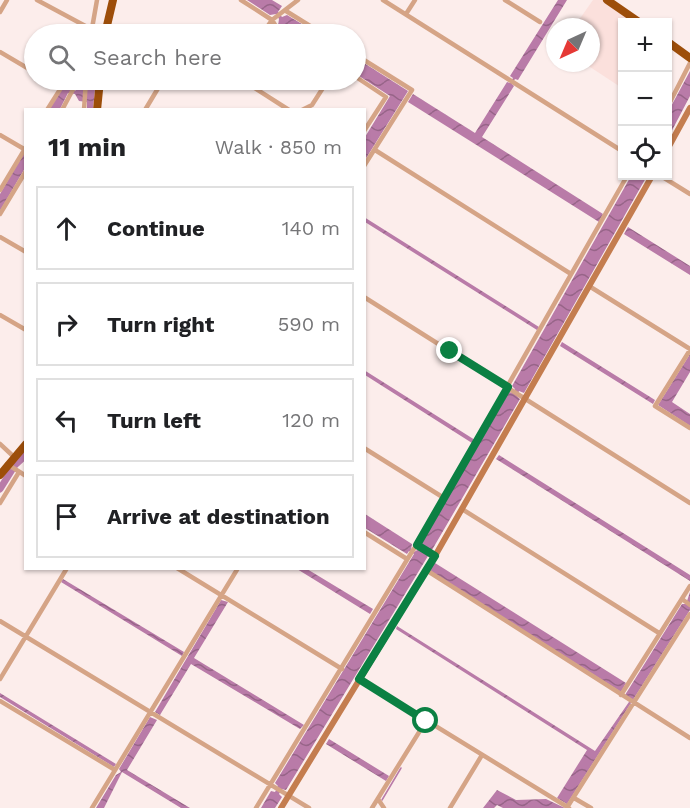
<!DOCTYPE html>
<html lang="en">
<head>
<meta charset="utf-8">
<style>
  body { margin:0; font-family:"Work Sans",sans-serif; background:#f2f2f2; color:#202124 }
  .controls { position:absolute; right:18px; top:18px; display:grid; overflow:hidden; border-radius:0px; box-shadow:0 2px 4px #0004 }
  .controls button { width:54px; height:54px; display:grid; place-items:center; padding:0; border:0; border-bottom:2px solid #e0e0e0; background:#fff; color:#202124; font:30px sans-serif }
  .compass { position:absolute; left:546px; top:18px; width:54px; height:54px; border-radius:50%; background:#fff; box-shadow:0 2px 4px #0004; rotate:224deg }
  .stop { position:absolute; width:18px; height:18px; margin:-14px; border:4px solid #0b8043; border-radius:50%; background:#fff }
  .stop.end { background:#0b8043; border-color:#fff; box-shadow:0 2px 6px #0008 }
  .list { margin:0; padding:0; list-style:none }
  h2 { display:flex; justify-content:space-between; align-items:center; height:78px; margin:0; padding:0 24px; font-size:26px }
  h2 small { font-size:20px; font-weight:400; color:#757577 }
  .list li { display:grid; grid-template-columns:39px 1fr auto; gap:18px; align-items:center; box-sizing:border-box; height:84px; margin:0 12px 12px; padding:0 12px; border:2px solid #e0e0e0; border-radius:0px }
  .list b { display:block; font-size:22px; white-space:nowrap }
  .list em { font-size:20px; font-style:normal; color:#757577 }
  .icon { flex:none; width:33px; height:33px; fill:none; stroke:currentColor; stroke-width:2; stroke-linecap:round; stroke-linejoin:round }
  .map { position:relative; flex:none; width:690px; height:808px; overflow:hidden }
  .search { position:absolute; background:#fff; box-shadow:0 2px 4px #0004; left:24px; top:24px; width:342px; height:66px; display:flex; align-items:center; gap:15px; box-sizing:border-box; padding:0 21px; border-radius:33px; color:#757577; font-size:22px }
  .panel { position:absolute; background:#fff; box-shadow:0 2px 4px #0004; left:24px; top:108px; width:342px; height:462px; border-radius:0px }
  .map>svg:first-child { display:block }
  .built { fill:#fbe0dc }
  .water { fill:url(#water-waves) }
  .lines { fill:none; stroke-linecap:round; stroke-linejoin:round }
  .stream { stroke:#b97ba8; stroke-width:1.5 }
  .river { stroke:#b97ba8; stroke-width:7 }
  .street { stroke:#d5a486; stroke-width:4.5 }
  .secondary { stroke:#c47d4f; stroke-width:6 }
  .highway { stroke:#9d4e0a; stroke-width:8 }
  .route { stroke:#0b8043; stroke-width:8 }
</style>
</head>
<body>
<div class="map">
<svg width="690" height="808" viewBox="0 0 690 808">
  <defs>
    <pattern id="water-waves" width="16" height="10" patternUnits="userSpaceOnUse" patternTransform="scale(1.5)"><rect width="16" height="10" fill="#b97ba8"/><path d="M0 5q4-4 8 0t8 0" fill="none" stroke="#976488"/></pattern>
  </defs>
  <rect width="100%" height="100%" fill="#fcedeb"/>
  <path class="built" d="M593 0H604L636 22H622V88L584 63H591V27H574Z"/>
  <path class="water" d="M247 0H272L282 6 278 12 282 17 287 15 318 34H292L278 26 279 19 276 14 270 15Z
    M558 0H567L518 80 515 79 512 84 514 86 482 137 603 214 599 222 408 102 413 94 475 133 507 82 510 83 513 78 510 76Z
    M356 58 408 91 365 160V137L390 96 356 74Z
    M690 71V96L668 138V112Z
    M89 80H96L93 109H87V102L79 101 75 94 68 93 60 109 49 110 62 88 75 91 79 85 89 86Z
    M25 150V168L0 211V194Z
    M631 176H647L524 393 519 391 517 396 520 399 432 550 429 549 428 556 286 790 282 789 279 794 282 797 275 808H261L271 791 275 792 278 786 275 783 414 554 409 551 407 554 365 528V514L412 544 411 550 414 552 424 546 421 543 509 392 513 393 515 389 512 386Z
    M364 217 539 327 537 330 365 222Z
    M628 227 690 266V275L624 234Z
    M562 342 655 400 653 404 560 346Z
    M690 354V372L672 402 690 414V426L658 405Z
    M364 370 475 440 472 443 365 375Z
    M499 455 690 575V581L496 459Z
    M435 563 626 683 621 692 429 571Z
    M297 569H307L373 609 370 614Z
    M63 579 184 652 182 656 61 582Z
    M690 592V610L567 804 557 798 587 750 396 629 397 626 595 751 631 699 625 695 682 604H686Z
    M221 600 228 602 194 658 304 725 300 729 191 664 160 715 155 712Z
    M0 693 116 764 114 767 0 697Z
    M150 717 157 720 127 770 190 808H181L122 772 104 808H96L116 775 121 772 119 769Z
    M329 739 389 776 386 781 326 744Z
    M497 790 516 800 546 799 565 808H503L497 805 494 808H483Z"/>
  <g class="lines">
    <path class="stream" d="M382 800 401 768"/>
    <path class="river" d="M0 489 15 465 26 455"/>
    <path class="street" d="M37 0 91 29
      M241 0 272 20 277 28 287 34
      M383 0 622 151
      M505 0 540 22
      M286 11 323 34
      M0 12 7 0
      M406 14 415 0
      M91 34 97 0
      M262 34 272 20 298 0
      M0 52 34 72
      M356 55 412 90 364 166
      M356 77 386 97 364 131
      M48 80 60 87
      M242 80 289 110
      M668 106 690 63
      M47 110 66 80
      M62 110 78 80
      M84 110 86 80
      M145 110 163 80
      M302 110 312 105 328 80
      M0 135 24 149
      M375 150 571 274
      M661 176 690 194
      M0 190 26 147
      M0 214 26 171
      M0 237 26 252
      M589 286 690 349
      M364 297 690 503
      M0 315 26 330
      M690 350 655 406 690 428
      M0 444 13 456
      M364 448 444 498
      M7 464 26 476
      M0 503 19 472
      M462 509 659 633
      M364 532 407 559
      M417 545 627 176
      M177 568 342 669
      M426 570 690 738
      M682 599 690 605
      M0 621 309 808
      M0 679 67 568
      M359 679 569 808
      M621 695 690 586
      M0 701 115 770
      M574 798 591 808
      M378 799 384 808
      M568 806 690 614
      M92 808 238 568
      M256 808 413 550 417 545 435 556
      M372 808 426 721
      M450 808 482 755"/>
    <path class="secondary" d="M668 148 690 108
      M281 808 435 556 652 176"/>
    <path class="highway" d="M607 0 639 22
      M105 34 113 0
      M668 42 690 58
      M97 110 100 80
      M0 475 26 444"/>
  </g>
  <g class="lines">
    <path class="route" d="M426 721 359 679 435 556 417 545 508 387 450 351"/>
  </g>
</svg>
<div class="controls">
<button>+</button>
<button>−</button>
<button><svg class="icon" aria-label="locate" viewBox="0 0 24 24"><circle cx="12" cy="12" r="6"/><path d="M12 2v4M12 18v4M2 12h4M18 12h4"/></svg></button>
</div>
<svg class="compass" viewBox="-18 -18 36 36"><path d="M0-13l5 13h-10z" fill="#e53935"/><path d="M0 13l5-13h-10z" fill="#757577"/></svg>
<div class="stop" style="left:426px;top:721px"></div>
<div class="stop end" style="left:450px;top:351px"></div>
<div class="search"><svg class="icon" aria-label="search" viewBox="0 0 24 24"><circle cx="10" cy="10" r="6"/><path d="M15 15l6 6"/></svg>Search here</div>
<section class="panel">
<h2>11 min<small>Walk · 850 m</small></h2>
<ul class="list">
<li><svg class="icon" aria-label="ahead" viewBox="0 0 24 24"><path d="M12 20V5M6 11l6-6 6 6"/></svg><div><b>Continue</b></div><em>140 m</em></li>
<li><svg class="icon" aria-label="right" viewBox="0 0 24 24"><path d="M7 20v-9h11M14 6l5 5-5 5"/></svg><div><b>Turn right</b></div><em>590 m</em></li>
<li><svg class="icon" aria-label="left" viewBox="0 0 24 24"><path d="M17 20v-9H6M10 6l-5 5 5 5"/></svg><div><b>Turn left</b></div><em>120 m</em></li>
<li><svg class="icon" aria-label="arrive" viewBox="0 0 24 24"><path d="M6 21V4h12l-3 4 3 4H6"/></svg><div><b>Arrive at destination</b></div></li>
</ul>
</section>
</div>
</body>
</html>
